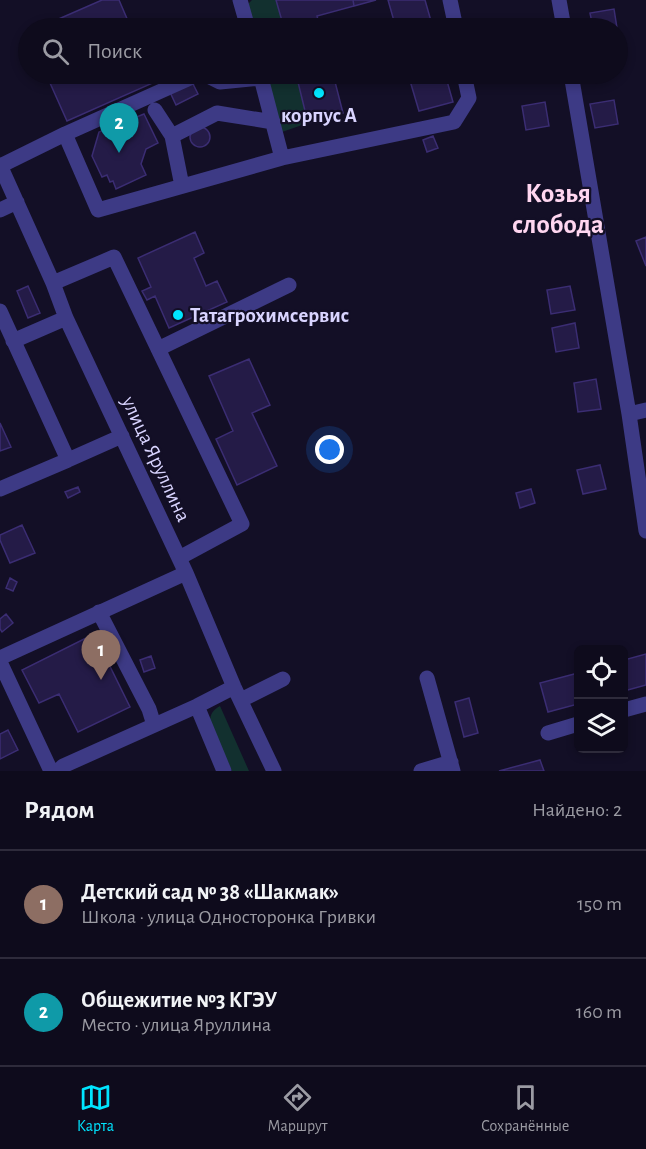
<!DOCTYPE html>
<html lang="ru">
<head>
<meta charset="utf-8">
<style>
  body { margin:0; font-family:"Alegreya Sans",sans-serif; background:#171425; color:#f1f3f6 }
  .controls { position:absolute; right:18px; bottom:18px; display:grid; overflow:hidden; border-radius:9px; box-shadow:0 3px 9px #0003 }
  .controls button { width:54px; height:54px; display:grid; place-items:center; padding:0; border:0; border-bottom:2px solid #2e2b3b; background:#0e0b1c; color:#f1f3f6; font:30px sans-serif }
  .you { position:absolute; left:330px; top:450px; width:21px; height:21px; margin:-15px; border:4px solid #fff; border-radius:50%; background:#1a73e8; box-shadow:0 0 0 9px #1a73e833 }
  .badge { display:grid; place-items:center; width:39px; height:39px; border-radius:50%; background:#00e5ff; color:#fff; font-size:20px; font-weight:700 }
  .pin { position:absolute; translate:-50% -50px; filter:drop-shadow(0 2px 3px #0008) }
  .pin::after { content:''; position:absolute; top:32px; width:21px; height:18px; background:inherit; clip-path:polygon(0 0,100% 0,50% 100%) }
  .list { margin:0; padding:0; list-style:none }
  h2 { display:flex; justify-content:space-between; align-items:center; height:78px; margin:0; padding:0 24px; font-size:26px }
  h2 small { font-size:20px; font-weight:400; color:#9b9ba3 }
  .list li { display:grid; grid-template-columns:39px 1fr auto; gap:18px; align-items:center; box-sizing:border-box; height:108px; padding:0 24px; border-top:2px solid #2e2b3b }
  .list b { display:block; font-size:22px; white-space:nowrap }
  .list p { margin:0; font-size:20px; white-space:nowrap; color:#9b9ba3 }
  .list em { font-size:20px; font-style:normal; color:#9b9ba3 }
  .icon { flex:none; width:33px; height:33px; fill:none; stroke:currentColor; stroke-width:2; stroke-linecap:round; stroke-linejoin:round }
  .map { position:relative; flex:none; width:646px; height:771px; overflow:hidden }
  .search { position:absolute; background:#0e0b1c; box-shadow:0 3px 9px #0003; left:18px; right:18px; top:18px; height:66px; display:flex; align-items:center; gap:15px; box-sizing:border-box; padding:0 21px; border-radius:33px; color:#9b9ba3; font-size:22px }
  .sheet { height:294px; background:#0e0b1c }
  nav { display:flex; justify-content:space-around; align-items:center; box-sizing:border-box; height:84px; border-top:2px solid #2e2b3b; background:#0e0b1c; font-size:16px; color:#9b9ba3 }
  nav a { display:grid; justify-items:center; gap:3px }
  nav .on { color:#00e5ff }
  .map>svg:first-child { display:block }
  .green { fill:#12302f }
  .building { fill:#241b47; stroke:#3b2d73; stroke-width:1.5 }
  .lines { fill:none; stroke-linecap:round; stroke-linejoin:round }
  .minor { stroke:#3d3a85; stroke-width:15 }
  .poi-dot { fill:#00e5ff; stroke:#130f26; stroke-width:2 }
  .labels { text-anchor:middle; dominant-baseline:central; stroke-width:4.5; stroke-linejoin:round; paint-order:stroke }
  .poi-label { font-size:21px; font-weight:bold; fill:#d9d4ff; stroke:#130f26 }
  .street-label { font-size:21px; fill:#d9d4ff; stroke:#130f26 }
  .district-label { font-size:27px; font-weight:bold; fill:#ffd6f0; stroke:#130f26 }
</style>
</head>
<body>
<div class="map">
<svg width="646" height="771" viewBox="0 0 646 771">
  <rect width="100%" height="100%" fill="#130f26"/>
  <path class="green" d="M252 0H276L284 28H254L247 5Z
    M266 74H296L308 123 282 132Z
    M220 706 249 771H232L210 722C210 714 213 710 220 706Z"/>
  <path class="building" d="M102 0H119L131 28H38Z
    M276 0H353L354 6 317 16 320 28H284Z
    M353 0H376L354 6Z
    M388 0H425L433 28H396Z
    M614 9 617 28H593L590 13Z
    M528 20 530 28H506L505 24Z
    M46 74H151L155 82 67 121Z
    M296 74H333L343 113 308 123Z
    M408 74H445L453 102 419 111Z
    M191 80 198 94 176 105 169 90Z
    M614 100 618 124 595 128 590 104Z
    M545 102 549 126 526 130 522 106Z
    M144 114 158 143 146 149 141 164 146 175 116 189 113 181 110 182 107 175 102 177 92 156 99 132Z
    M190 137a10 10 0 1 1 20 0a10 10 0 1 1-20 0Z
    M433 136 438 148 427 152 423 140Z
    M195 232 204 253 194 258 206 286 217 281 227 302 169 328 155 296 147 300 142 291 151 287 138 258Z
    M646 237V266L636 241Z
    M28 286 40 313 28 318 17 291Z
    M570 286 575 310 551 314 547 290Z
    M575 323 579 348 556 352 552 328Z
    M249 359 270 405 252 413 277 466 237 485 216 439 233 431 209 376Z
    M596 379 601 409 578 412 574 383Z
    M0 423 11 447 0 451Z
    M600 465 606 489 583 494 577 470Z
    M78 487 80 492 68 498 65 492Z
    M531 489 535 503 520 508 516 493Z
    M22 525 35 553 10 563 0 540V535Z
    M10 578 17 582 13 591 6 588Z
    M6 614 13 623 2 632 0 629V619Z
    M94 634 130 707 78 732 59 694 39 703 22 670Z
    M646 654V685L624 691V660Z
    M151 656 155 668 144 672 140 660Z
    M578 673V704L548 712 540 683Z
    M469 698 478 733 464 737 455 702Z
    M8 730 18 750 0 759V734Z
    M540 760 544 771H499Z"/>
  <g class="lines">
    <path class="minor" d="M240 0 248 28
      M450 0 456 28
      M559 0 564 28
      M204 74 220 82 261 78
      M571 74 629 414 646 531
      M155 110 172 136 182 186
      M65 134 199 74
      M172 136 217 113 273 122
      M282 158 454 122 469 98 464 74
      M0 165 53 283 66 318 186 573 234 687 274 771
      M0 166 65 134 98 210 282 158 260 74
      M0 210 17 202
      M53 283 114 257 242 524 179 558
      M0 311 68 460 0 489
      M13 341 66 318
      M158 349 289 285
      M629 414 646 410
      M68 460 122 436
      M99 612 149 709 154 725
      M0 658 186 573
      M0 662 51 771
      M427 678 453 771
      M241 700 283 679
      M197 706 224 771
      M624 710 646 704
      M548 733 578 724
      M58 771 63 766 197 706 234 687
      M421 771 451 762"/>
  </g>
  <g class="poi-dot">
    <circle cx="319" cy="93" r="6"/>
    <circle cx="178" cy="315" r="6"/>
  </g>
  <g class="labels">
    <g class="poi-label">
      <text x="319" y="115">корпус А</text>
      <text x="190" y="315" text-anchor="start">Татагрохимсервис</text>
    </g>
    <g class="street-label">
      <text transform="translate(156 459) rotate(65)">улица Яруллина</text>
    </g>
    <g class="district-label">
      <text x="558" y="193">Козья<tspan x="558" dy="31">слобода</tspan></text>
    </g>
  </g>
</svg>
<div class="controls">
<button><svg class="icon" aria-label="locate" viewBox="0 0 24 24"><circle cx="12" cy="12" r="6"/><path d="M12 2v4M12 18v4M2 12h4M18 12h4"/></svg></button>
<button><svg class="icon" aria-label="layers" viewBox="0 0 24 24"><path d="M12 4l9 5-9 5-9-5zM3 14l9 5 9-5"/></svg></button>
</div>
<div class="you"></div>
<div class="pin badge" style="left:101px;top:680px;background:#8d6e63">1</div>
<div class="pin badge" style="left:119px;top:153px;background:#0f9aa8">2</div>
<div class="search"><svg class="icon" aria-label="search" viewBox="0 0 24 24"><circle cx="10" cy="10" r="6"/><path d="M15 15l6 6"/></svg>Поиск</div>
</div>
<section class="sheet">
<h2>Рядом<small>Найдено: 2</small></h2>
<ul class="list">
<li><span class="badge" style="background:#8d6e63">1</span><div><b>Детский сад № 38 «Шакмак»</b><p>Школа · улица Односторонка Гривки</p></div><em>150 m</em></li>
<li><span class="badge" style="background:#0f9aa8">2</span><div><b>Общежитие №3 КГЭУ</b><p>Место · улица Яруллина</p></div><em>160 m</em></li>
</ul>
</section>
<nav>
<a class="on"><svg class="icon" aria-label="map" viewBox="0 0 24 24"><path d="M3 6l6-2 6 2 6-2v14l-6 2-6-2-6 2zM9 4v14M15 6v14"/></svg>Карта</a>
<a><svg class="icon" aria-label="directions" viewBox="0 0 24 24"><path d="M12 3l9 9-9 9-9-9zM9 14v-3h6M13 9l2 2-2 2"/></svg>Маршрут</a>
<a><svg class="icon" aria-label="saved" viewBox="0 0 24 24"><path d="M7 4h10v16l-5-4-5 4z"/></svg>Сохранённые</a>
</nav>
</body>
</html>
